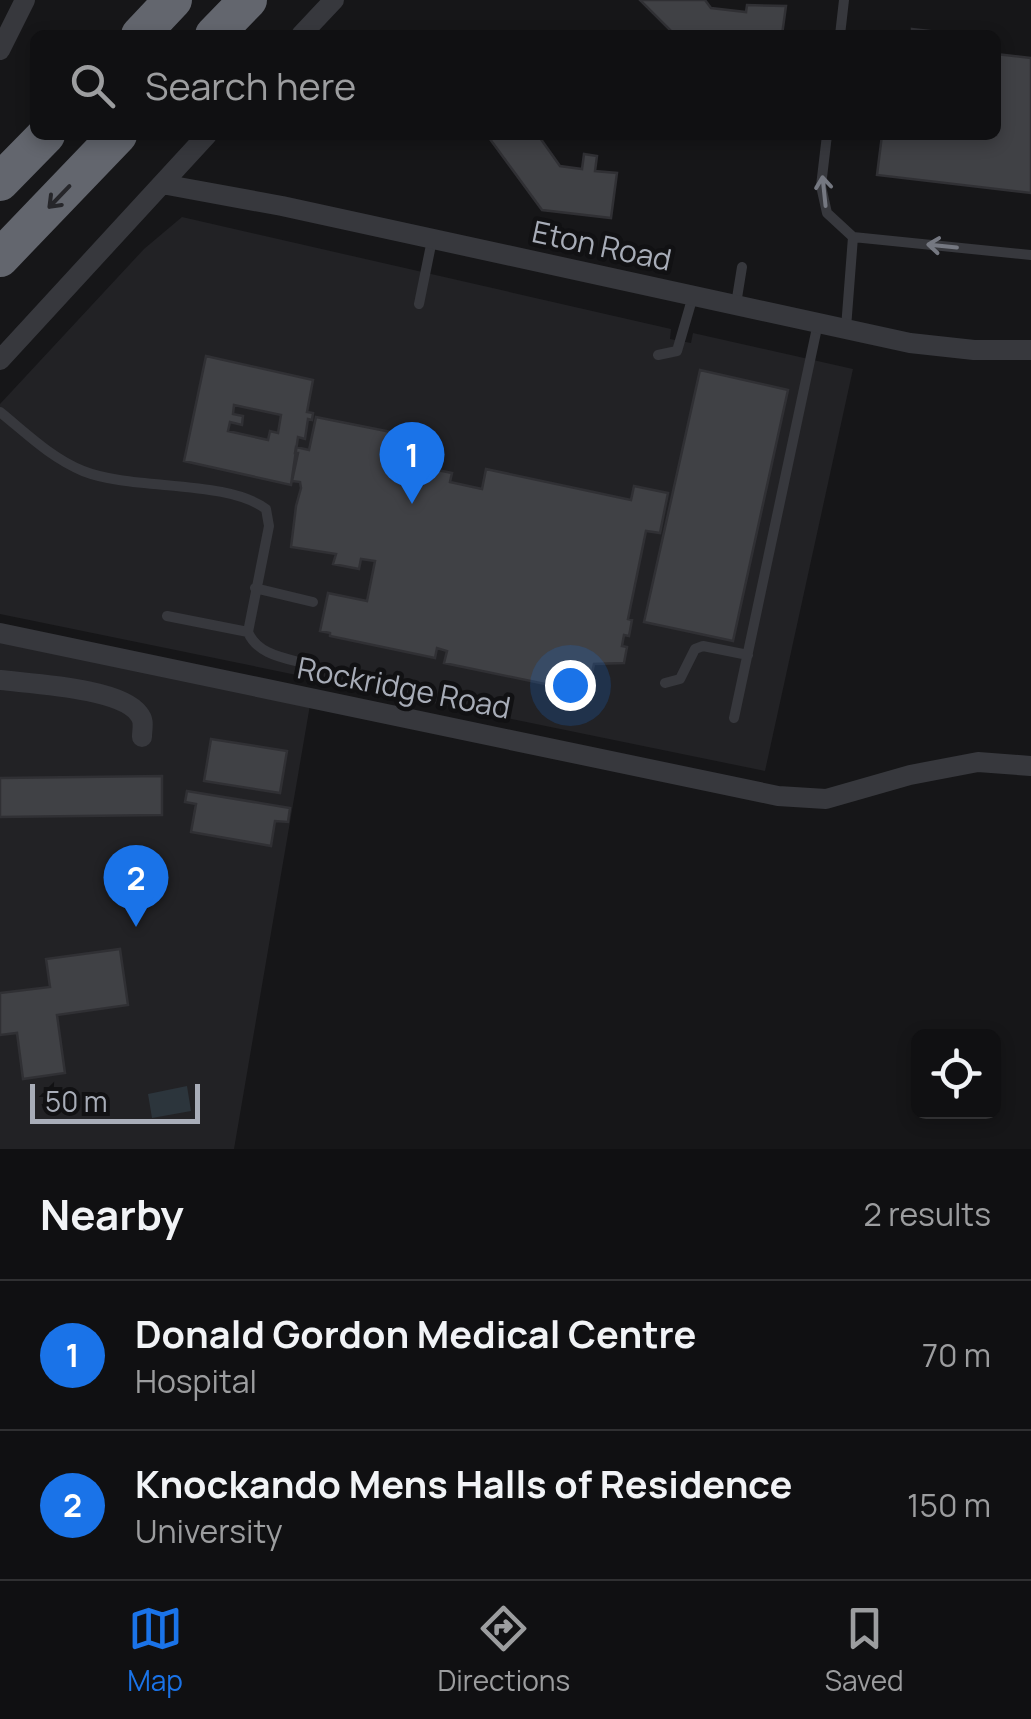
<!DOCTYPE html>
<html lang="en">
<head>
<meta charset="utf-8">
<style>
  body { margin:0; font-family:Manrope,sans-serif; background:#1e1e20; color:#f1f3f6 }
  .controls { position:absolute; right:30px; bottom:30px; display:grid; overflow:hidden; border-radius:15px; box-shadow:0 5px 15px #0003 }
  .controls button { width:90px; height:90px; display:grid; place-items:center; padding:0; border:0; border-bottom:2px solid #303032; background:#101012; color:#f1f3f6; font:50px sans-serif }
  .scale { position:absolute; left:30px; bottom:25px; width:170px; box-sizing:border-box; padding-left:10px; border:5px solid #a8adb8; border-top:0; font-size:28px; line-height:35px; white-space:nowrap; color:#a8adb8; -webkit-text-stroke:8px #111113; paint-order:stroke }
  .you { position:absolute; left:570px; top:685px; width:35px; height:35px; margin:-25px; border:8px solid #fff; border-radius:50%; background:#1a73e8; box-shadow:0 0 0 15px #1a73e833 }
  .badge { display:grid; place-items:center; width:65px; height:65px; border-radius:50%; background:#1a73e8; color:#fff; font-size:32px; font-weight:700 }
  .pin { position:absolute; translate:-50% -82px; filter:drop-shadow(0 2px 5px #0008) }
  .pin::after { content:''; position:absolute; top:52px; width:35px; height:30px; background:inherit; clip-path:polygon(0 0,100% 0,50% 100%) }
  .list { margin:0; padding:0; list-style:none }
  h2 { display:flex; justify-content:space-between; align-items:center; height:130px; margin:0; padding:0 40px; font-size:42px }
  h2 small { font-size:32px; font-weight:400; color:#9c9d9f }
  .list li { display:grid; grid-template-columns:65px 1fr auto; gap:30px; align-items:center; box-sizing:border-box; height:150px; padding:0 40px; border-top:2px solid #303032 }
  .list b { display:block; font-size:38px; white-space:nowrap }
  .list p { margin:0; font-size:32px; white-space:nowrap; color:#9c9d9f }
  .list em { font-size:32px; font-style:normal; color:#9c9d9f }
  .icon { flex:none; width:55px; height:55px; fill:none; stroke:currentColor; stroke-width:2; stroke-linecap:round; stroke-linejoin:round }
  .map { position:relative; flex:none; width:1031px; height:1149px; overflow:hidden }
  .search { position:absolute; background:#101012; box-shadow:0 5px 15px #0003; left:30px; right:30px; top:30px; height:110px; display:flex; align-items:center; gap:25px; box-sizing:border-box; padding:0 35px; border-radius:15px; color:#9c9d9f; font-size:38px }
  .sheet { height:430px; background:#101012 }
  nav { display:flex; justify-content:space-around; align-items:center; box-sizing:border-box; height:140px; border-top:2px solid #303032; background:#101012; font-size:28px; color:#9c9d9f }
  nav a { display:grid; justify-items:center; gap:5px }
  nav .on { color:#1a73e8 }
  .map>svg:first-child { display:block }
  .built { fill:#222225 }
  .water { fill:#2c353c }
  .building { fill:#404145; stroke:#303034; stroke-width:2.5; fill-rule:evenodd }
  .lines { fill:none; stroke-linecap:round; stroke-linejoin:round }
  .lane { stroke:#37383d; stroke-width:10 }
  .street { stroke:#37383d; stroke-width:20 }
  .highway { stroke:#63666e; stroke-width:38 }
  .oneway { stroke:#757881 }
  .oneway2 { stroke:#26262a }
  .labels { text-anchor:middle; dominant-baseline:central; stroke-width:9; stroke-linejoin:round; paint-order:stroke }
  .street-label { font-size:30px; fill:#a8adb8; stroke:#111113 }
</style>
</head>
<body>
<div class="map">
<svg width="1031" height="1149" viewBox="0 0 1031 1149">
  <rect width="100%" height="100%" fill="#161618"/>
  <path class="built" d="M182 217 671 329 670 339 691 343 693 333 853 369 765 771 0 614V404L144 249Z
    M0 641 310 705 234 1149H0Z"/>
  <path class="water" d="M187 1086 191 1111 152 1118 148 1094Z"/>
  <path class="building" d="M640 0H705L711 8 746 12 747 5 786 6 782 35H675Z
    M912 29 965 35H912Z
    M996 54 1031 58V193L877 175 882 135H996Z
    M487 135H538L560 166 582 169 584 154 597 156 595 171 617 173 611 218 542 210Z
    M206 356 313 380 307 412 313 413 312 420 308 419 305 439 298 437 291 485 184 461ZM234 405 281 415 278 433 270 431 268 440 228 431 230 422 242 425 243 416 233 414Z
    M700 370 788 390 733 641 644 622Z
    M316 417 391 432 390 435 394 436 386 471 398 469 399 462 452 473 450 482 482 489 486 469 631 500 634 486 668 493 660 533 646 531 628 619 632 620 629 636 624 635 622 646 627 647 624 663 594 664 588 693 444 663 447 651 437 648 435 658 330 636V633L320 631 328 593 367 601 375 561 361 559 359 569 333 564 336 554 291 547 296 506 301 488 300 482 292 481 298 453H295L296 447 309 450Z
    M211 739 287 751 280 793 204 781Z
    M162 776V815L0 817V778Z
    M187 791 290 808 288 822 275 821 271 846 191 832 196 804 185 802Z
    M120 949 128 1005 57 1015 65 1073 23 1079 17 1033 0 1035V993L50 987 46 959Z"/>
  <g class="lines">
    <path class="lane" d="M840 35 844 0
      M827 135 821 186 827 213 853 237 1031 255
      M419 304 432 240
      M736 304 742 267
      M846 328 853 237
      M658 355 677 351 693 296
      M0 412C26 433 51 458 83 471 133 491 226 479 266 509L269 526 248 632C258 656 287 658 310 665
      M255 588 313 602
      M167 616 248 632
      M665 683 680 679 695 649 703 646 748 655
      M734 718 818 323"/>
    <path class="street" d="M301 35 334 0
      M0 50 25 0
      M162 184 282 206 910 343 974 350H1031
      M0 360 207 135
      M0 633 778 796 826 799 910 775 978 762 1031 766
      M0 680C32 684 121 688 139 714 145 721 142 728 142 737"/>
    <path class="highway" d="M140 35 173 0
      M214 35 248 0
      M0 182 46 135
      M0 258 118 135"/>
  </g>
  <defs><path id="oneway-shaft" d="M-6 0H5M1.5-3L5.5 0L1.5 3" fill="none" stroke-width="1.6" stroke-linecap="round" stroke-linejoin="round" transform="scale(2.5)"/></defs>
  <g class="oneway">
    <use href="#oneway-shaft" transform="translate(824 191) rotate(-96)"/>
    <use href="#oneway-shaft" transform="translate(942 246) rotate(-174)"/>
  </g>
  <use class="oneway2" href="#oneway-shaft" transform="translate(59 197) rotate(134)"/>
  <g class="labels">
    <g class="street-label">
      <text transform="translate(602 245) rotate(12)">Eton Road</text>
      <text transform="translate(404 687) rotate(11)">Rockridge Road</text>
    </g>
  </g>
</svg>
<div class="controls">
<button><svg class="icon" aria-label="locate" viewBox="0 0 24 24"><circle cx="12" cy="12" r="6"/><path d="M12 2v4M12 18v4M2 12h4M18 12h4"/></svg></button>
</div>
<div class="scale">50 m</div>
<div class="you"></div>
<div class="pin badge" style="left:412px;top:504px">1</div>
<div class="pin badge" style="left:136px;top:927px">2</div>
<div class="search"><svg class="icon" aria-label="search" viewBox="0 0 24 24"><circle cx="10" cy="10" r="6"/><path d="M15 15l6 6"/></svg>Search here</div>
</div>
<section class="sheet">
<h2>Nearby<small>2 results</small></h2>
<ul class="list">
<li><span class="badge">1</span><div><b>Donald Gordon Medical Centre</b><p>Hospital</p></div><em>70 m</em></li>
<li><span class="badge">2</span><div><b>Knockando Mens Halls of Residence</b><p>University</p></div><em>150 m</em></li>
</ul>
</section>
<nav>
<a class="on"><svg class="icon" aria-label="map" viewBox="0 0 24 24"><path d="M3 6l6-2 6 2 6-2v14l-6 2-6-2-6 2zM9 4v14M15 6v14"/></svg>Map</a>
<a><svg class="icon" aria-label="directions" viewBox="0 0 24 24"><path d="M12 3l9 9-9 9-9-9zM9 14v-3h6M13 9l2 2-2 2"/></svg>Directions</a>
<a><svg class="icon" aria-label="saved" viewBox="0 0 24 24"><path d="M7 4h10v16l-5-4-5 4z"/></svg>Saved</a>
</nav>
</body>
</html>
